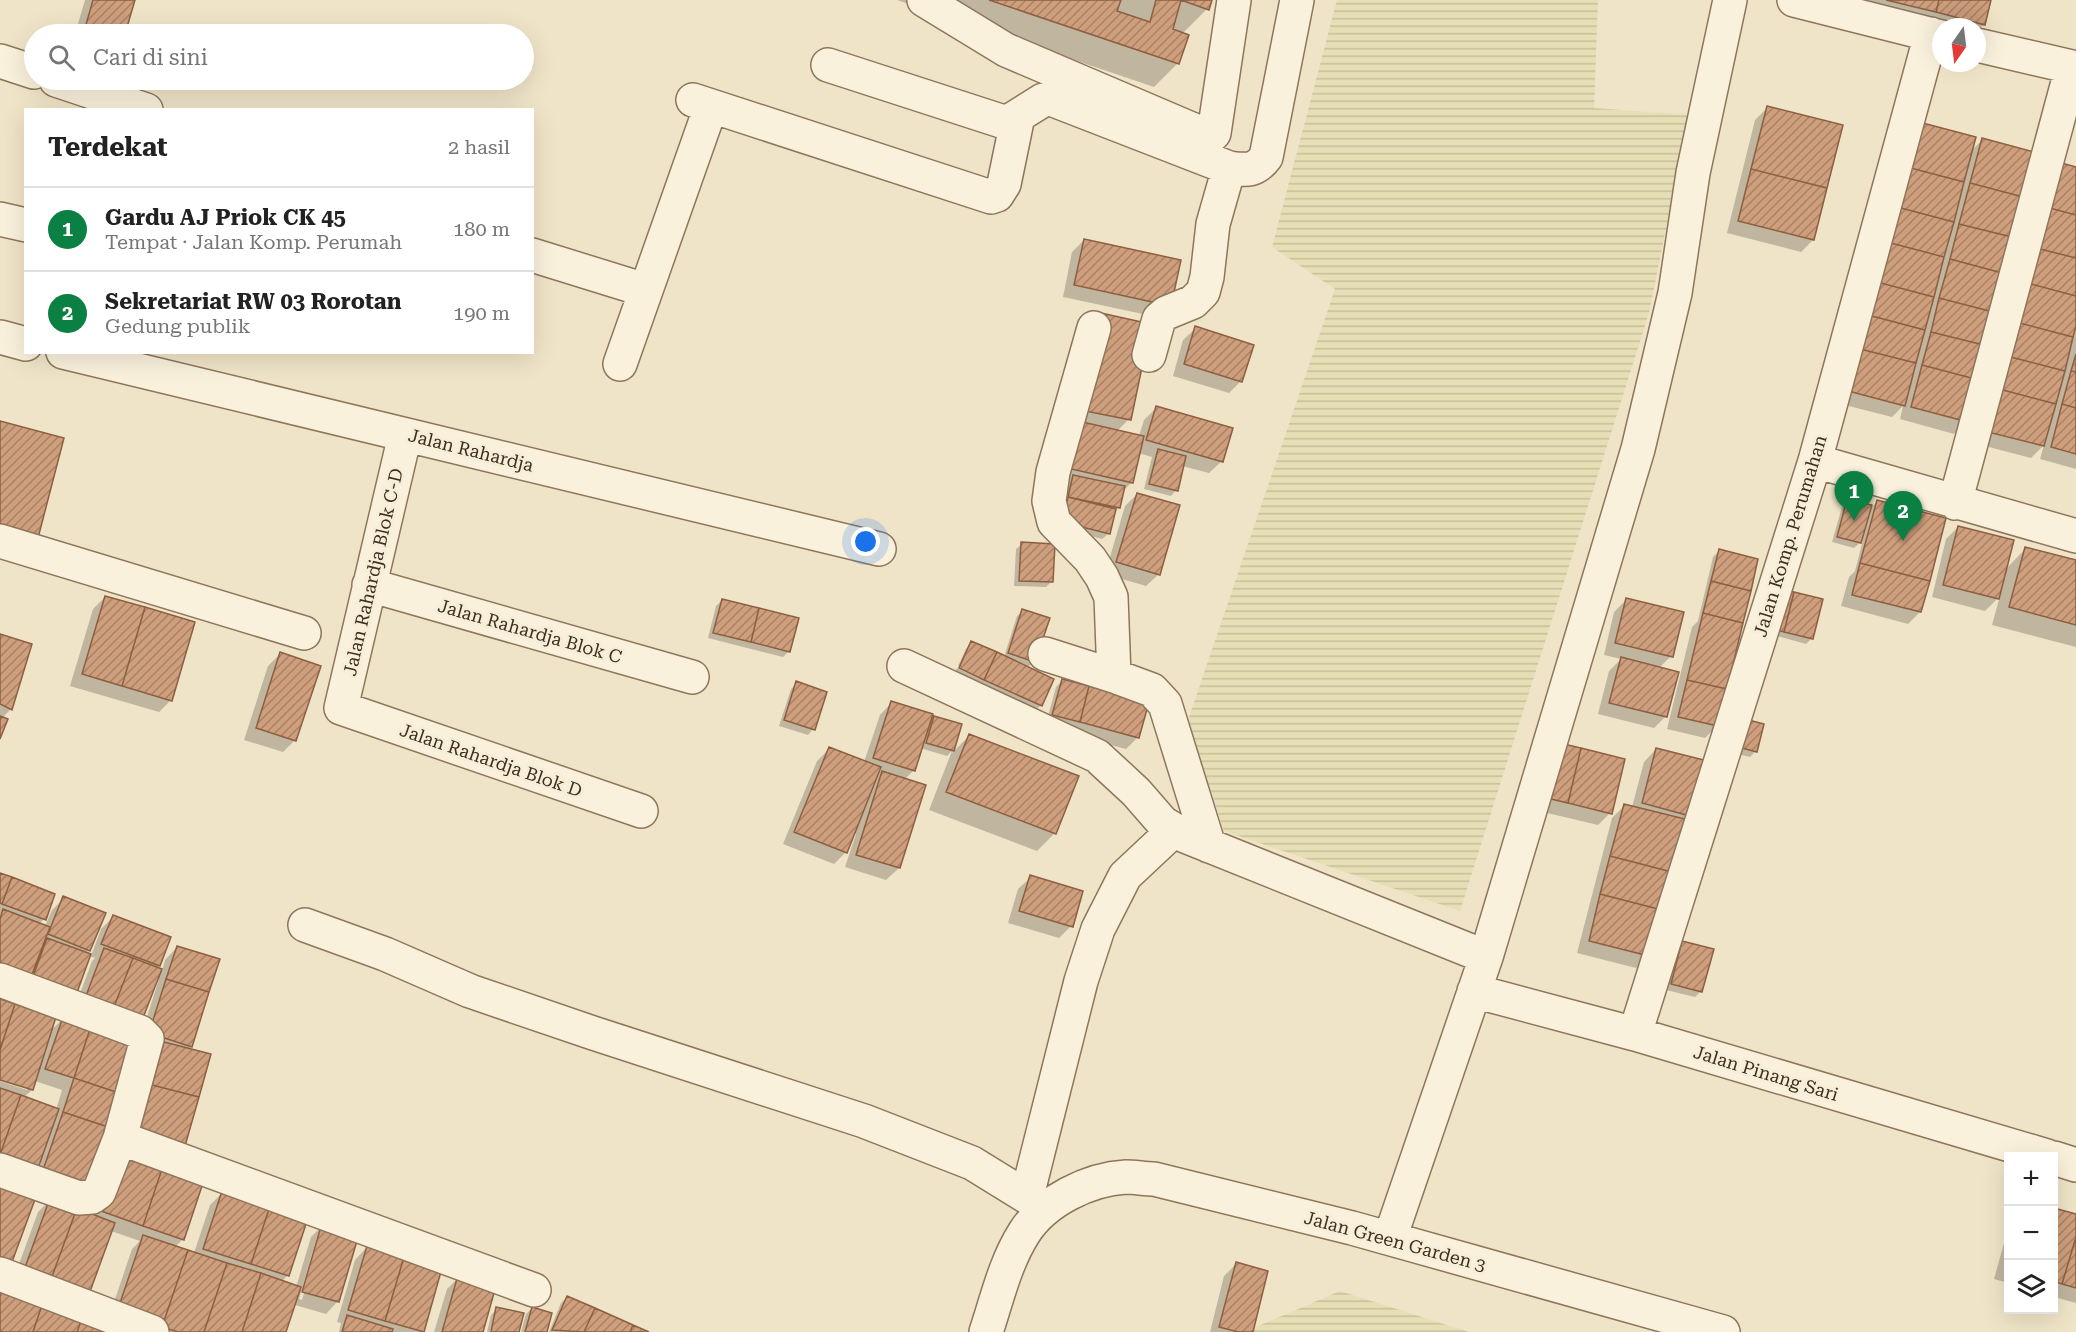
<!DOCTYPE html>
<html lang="id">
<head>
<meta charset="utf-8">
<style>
  body { margin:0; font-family:"Roboto Serif",serif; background:#f6f6f6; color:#222 }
  .controls { position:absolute; right:18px; bottom:18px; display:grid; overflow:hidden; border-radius:0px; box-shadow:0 6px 24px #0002 }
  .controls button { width:54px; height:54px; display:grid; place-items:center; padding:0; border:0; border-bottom:2px solid #e0e0e0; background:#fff; color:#222; font:30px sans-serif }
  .compass { position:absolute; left:1932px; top:18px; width:54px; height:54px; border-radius:50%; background:#fff; box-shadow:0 6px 24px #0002; rotate:194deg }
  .you { position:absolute; left:866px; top:542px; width:21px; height:21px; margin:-15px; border:4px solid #fff; border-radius:50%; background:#1a73e8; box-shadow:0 0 0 9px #1a73e833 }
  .badge { display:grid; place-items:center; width:39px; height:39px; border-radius:50%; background:#0b8043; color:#fff; font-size:20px; font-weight:700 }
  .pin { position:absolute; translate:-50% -50px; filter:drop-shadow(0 2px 3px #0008) }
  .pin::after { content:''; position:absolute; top:32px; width:21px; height:18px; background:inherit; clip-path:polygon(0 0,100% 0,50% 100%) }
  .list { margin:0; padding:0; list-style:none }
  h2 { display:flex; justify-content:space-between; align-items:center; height:78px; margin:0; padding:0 24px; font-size:26px }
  h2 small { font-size:20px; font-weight:400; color:#767676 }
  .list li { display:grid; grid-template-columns:39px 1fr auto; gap:18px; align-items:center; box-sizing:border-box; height:84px; padding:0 24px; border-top:2px solid #e0e0e0 }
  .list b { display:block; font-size:22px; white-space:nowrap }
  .list p { margin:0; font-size:20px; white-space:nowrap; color:#767676 }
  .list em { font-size:20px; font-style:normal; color:#767676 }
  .icon { flex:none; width:33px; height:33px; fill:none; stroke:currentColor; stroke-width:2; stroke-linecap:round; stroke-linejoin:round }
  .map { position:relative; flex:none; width:2076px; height:1332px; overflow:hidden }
  .search { position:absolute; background:#fff; box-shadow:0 6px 24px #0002; left:24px; top:24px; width:510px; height:66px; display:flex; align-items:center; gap:15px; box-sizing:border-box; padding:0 21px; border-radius:33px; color:#767676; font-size:22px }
  .panel { position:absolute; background:#fff; box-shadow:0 6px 24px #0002; left:24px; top:108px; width:510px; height:246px; border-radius:0px }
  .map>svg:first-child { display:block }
  .farmland { fill:url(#farmland-rules) }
  .shadow { fill:#0003; fill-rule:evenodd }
  .building { fill:url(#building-hatch); stroke:#8d5f41; stroke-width:1.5 }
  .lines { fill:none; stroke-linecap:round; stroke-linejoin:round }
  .minor-casing { stroke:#8d765c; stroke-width:36 }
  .minor { stroke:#faf1dc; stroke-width:33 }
  .labels { text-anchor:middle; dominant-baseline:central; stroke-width:6; stroke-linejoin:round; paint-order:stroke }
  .street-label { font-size:18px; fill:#3d2e20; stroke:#f7eed8 }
</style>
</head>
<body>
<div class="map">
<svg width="2076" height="1332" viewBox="0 0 2076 1332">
  <defs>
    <pattern id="farmland-rules" width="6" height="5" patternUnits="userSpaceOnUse" patternTransform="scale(1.5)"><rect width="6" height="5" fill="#e6deb5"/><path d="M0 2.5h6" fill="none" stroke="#c6bf9b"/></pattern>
    <pattern id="building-hatch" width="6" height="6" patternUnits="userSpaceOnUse" patternTransform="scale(1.5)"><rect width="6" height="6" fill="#cf9f7d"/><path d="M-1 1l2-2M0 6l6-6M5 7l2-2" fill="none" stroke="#a98266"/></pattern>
  </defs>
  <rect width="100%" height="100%" fill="#f0e4c8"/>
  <path class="farmland" d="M1337 0H1598L1594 108 1689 115 1649 313 1460 911 1224 831 1188 720 1335 289 1272 247Z
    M1340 1291 1469 1332H1244Z"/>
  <path class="shadow" d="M85 0H133L124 34H75Z
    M897 0H1210L1207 9 1182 34 1178 63 1154 87Z
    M1869 0H1990L1984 24 1977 31V27H1941L1867 10Z
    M1767 108 1813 240 1801 252 1727 233 1755 120Z
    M1982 140 1966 421 1954 434 1900 419 1903 406 1892 417 1837 403 1970 152Z
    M2076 169V469L2040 459 2044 445 2031 458 1977 444Z
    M1084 240 1179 261 1157 317 1063 297 1072 252Z
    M1090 327 1129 419 1117 431 1139 436 1144 420 1156 408 1222 461 1209 473 1182 466 1176 490 1171 496 1144 489 1152 457 1138 453 1132 482 1122 492 1119 507 1114 512 1108 534 1102 539 1057 527Z
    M1196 328 1241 381 1229 393 1173 376 1183 340Z
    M1137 494 1159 574 1146 586 1105 574 1125 506Z
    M1847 501 1872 507 1877 501 1920 612 1908 624 1841 606 1849 577 1855 571 1863 540 1854 548 1832 542 1842 507Z
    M1958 527 2005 570 2025 549 2076 562V647L1992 625 2000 596 1985 611 1932 597 1946 539Z
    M1022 544 1051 582 1046 587 1014 586 1016 549Z
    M1719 551 1717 726 1705 738 1667 729 1692 627 1698 621 1713 557Z
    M1771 595 1812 638 1806 644 1762 632Z
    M105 597 171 700 159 712 70 686 93 609Z
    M722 600 789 651 783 657 708 638 716 606Z
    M1626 600 1671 656 1659 668 1666 716 1654 728 1598 714 1609 671 1621 659 1604 655 1614 612Z
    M1023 611 1034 661 1027 668 1041 705 1029 717 954 674 957 668 980 679V676L958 666 966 649 972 643 1004 657 1017 616Z
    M0 635 11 709 1 719 0 735Z
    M280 654 295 740 283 752 244 740 268 666Z
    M1062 681 1138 737 1126 749 1068 734 1047 720 1056 687Z
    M797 683 813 729 808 735 779 726 791 689Z
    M892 702 928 723 934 717 960 725 952 753 969 736 1055 833 1037 851 929 810 952 751 947 756 920 748 914 770 904 780 924 786 899 868 886 880 845 867 856 834 853 833 846 852 834 864 783 844 817 761 829 749 864 762 880 715Z
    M1746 721 1756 751 1750 757 1733 753Z
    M1656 749 1688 815 1683 820 1648 956 1636 968 1577 953 1612 818 1624 806 1632 807 1644 762Z
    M1623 760 1610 813 1598 825 1526 808Z
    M0 874 44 919 39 924 45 926 52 910 64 898 89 950 85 954 91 956 101 929 113 917 169 938 159 966 156 969 162 971 165 960 177 947 191 1046 126 1152 138 1045 159 979H156L73 1013 92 961 95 958 89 956 0 991Z
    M1031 877 1071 926 1059 938 1008 923 1018 889Z
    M1682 943 1701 991 1695 997 1666 990 1677 948Z
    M0 1001 50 1031 63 1019 134 1042 86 1188 0 1174V1081L27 1090V1087L0 1078ZM35 1081 62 1090 56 1110 23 1098 32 1090Z
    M109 1168 183 1239 175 1247 194 1253 210 1205 222 1193 288 1275 281 1282 296 1287 311 1237 323 1225 338 1301 326 1314 295 1305 285 1332H0L11 1286 38 1212 50 1200 93 1216ZM111 1231 140 1241 132 1249 108 1320 74 1308ZM317 1237H320L302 1300 299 1299Z
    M2054 1209 2076 1216V1303L2054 1297Z
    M2008 1229V1283L1994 1279Z
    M367 1247 422 1331V1332H339L341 1323 337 1322 355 1260Z
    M1236 1264 1251 1332H1210L1224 1276Z
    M459 1277 481 1332H434L447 1289Z
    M567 1297 645 1332H549L561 1303Z
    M532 1308 546 1332H521L526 1314Z
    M497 1309 518 1332H487L491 1315Z"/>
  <path class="building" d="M93 0H135L125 34H108L85 28Z
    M989 0H1121L1117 11 1150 22 1156 0H1212L1209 10 1181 0 1173 29 1189 35 1179 64Z
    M1886 0H1939L1936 12Z
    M1939 0H1991L1985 25 1936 12Z
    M1767 106 1843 125 1827 188 1751 169Z
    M1919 122 1976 137 1964 182 1907 167Z
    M1982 138 2038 153 2027 198 1970 183Z
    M2058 162 2076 167V215L2046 207Z
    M1907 167 1964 182 1954 222 1897 207Z
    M1751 169 1827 188 1814 240 1738 221Z
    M1970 183 2027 198 2016 238 1959 224Z
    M1897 207 1954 222 1944 257 1887 242Z
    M2046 207 2076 215V258L2036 248Z
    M1959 224 2016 238 2006 274 1950 259Z
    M1084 239 1181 260 1171 306 1074 285Z
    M1887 242 1944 257 1934 297 1877 282Z
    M2036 248 2076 258V296L2027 283Z
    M1950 259 2006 274 1997 313 1939 298Z
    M1877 282 1934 297 1925 330 1868 315Z
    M2027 283 2076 296V326L2073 337 2016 322Z
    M1939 298 1997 313 1988 346 1931 332Z
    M1101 313 1151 324 1131 420 1080 410Z
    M1868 315 1925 330 1916 363 1860 349Z
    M2016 322 2073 337 2065 371 2007 356Z
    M1195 326 1254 345 1242 382 1184 364Z
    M1931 332 1988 346 1979 380 1922 365Z
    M1860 349 1916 363 1905 406 1848 391Z
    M2076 354V372L2071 371Z
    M2007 356 2065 371 2056 404 1999 389Z
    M1922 365 1979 380 1968 422 1911 407Z
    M2071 371 2076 372V408L2062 404Z
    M1999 389 2056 404 2044 446 1988 432Z
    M2062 404 2076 408V454L2051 447Z
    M1156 406 1233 428 1223 462 1146 440Z
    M0 421 64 438 38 538 0 528Z
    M1078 421 1144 436 1133 483 1067 468Z
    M1158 449 1186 456 1178 491 1149 484Z
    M1073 475 1125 486 1120 508 1068 497Z
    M1137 493 1180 505 1160 575 1116 562Z
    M1068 497 1116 509 1110 534 1062 522Z
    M1847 499 1872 505 1861 543 1837 537Z
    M1877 500 1946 518 1930 581 1860 563Z
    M1958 526 2014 540 1999 599 1943 585Z
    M1021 542 1055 544 1053 582 1019 581Z
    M2025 547 2076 560V625L2009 607Z
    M1719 549 1758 559 1751 591 1711 581Z
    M1860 563 1930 581 1921 612 1852 595Z
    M1711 581 1751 591 1743 623 1703 613Z
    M1776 587 1794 592 1784 632 1767 627Z
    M1794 592 1823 599 1813 639 1784 632Z
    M105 596 145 607 122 686 82 674Z
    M1626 598 1684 612 1673 657 1615 643Z
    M722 599 759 608 751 642 713 633Z
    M145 607 195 622 172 701 122 686Z
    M759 608 799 618 790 652 751 642Z
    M1022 609 1050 618 1035 662 1008 653Z
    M1703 613 1743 623 1727 689 1687 680Z
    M0 634 32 644 12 710 0 704Z
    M971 641 997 652 984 680 959 668Z
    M280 652 321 666 296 741 256 728Z
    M997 652 1054 679 1042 706 984 680Z
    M1621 657 1679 672 1667 717 1609 703Z
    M1062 679 1089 686 1080 722 1052 715Z
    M1687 680 1727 689 1718 726 1678 717Z
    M796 681 827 692 815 730 784 720Z
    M1089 686 1149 702 1139 738 1080 722Z
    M891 701 933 714 915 771 873 758Z
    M0 716 8 719 0 739Z
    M934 716 962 724 954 751 926 743Z
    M1745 719 1764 724 1757 752 1738 747Z
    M969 734 1079 776 1056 834 946 792Z
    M1551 741 1581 748 1568 803 1538 796Z
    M829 747 881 767 847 853 794 832Z
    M1581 748 1625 759 1612 814 1568 803Z
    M1656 748 1704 760 1690 816 1642 803Z
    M882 771 926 785 900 868 856 855Z
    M1624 804 1685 819 1672 872 1610 856Z
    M1610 856 1672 872 1662 910 1600 894Z
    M0 873 12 877 2 904 0 903Z
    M1030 875 1083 891 1073 927 1019 911Z
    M12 877 55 894 46 920 2 904Z
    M1600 894 1662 910 1649 956 1589 941Z
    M63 896 106 913 90 951 48 934Z
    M3 909 50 927 28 985 0 975V919Z
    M113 915 171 937 160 966 101 944Z
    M47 938 91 954 75 998 31 982Z
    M1682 941 1714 949 1702 992 1671 984Z
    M177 946 220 959 209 992 166 979Z
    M104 948 133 958 112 1012 84 1001Z
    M133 958 162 969 141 1023 112 1012Z
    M166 979 209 992 192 1047 149 1033Z
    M0 999 15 1004 0 1050Z
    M15 1004 56 1017 33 1090 0 1080V1050Z
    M63 1017 91 1026 74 1078 45 1069Z
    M91 1026 136 1041 119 1093 74 1078Z
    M164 1042 211 1054 199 1097 152 1085Z
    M74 1078 119 1093 108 1127 63 1112Z
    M152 1085 199 1097 183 1153 137 1140Z
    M0 1088 21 1095 0 1155Z
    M21 1095 59 1109 37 1171 0 1155Z
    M63 1112 108 1127 87 1188 42 1173Z
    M121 1155 162 1169 143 1226 101 1211Z
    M162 1169 203 1183 184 1240 143 1226Z
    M0 1181 37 1194 9 1270 0 1267Z
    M222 1191 270 1206 251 1264 203 1249Z
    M50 1198 77 1208 50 1282 23 1273Z
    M270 1206 308 1218 289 1276 251 1264Z
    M77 1208 115 1223 88 1297 50 1282Z
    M2054 1208 2076 1214V1237L2062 1284 2054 1281Z
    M322 1223 359 1234 339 1302 302 1292Z
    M143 1235 188 1250 162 1327 117 1312Z
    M2076 1237V1288L2062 1284Z
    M367 1246 404 1257 385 1321 348 1310Z
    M188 1250 227 1263 204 1332H178L162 1327Z
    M404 1257 442 1268 424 1332 385 1321Z
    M1236 1262 1268 1271 1253 1332H1238L1219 1327Z
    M227 1263 261 1273 242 1332H204Z
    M261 1273 301 1287 286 1332H242Z
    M458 1275 496 1286 483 1332H442Z
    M0 1280 45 1296 33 1332H0Z
    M45 1296 85 1310 77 1332H33Z
    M567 1296 595 1308 584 1332 552 1330Z
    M496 1307 524 1313 519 1332H491Z
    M532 1307 552 1313 547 1332H525Z
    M595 1308 633 1325 630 1332H584Z
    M85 1310 130 1332H77Z
    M347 1315 393 1329 392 1332H342Z
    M633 1325 649 1332H630Z"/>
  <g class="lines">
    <defs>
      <path id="minor" d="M924 0 1006 50 1210 137 1214 133 1234 0
        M1794 0 1941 37
        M1977 45 2076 68
        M0 61 34 72
        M828 65 1004 122H1008L1043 100 1051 99 1229 168C1246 170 1255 172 1266 157L1297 0
        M56 80 146 110
        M693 100 991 197 997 195 1004 184 1018 116
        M0 219 26 225
        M532 255 645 290
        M1094 328 1053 472 1049 501 1054 522 1090 559 1102 577 1111 597 1114 676
        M0 337 26 344
        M63 352 879 549
        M1149 355 1159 319 1166 313 1193 302 1203 292 1207 277 1213 224 1229 168
        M620 364 711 106
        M405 435 341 708 641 811
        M1815 461 2076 536
        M1955 503 2072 67
        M0 541 304 633
        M369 585 692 677
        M1045 654 1114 676 1152 690 1165 704 1209 846
        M904 666 1097 756 1136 792 1163 823 1185 836 1486 957
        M305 925 385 954 470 991 593 1033 864 1121 972 1163 1045 1208
        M0 980 140 1032 147 1039 120 1138 99 1192 92 1197 79 1198 0 1170
        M1474 991 1635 1034 2047 1156
        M1635 1034 1815 461 1931 34
        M120 1138 534 1290
        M2054 1158 2076 1165
        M1027 1196 1081 981 1098 929 1125 876 1174 830
        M1390 1238 1486 957 1638 449 1675 293 1693 173 1730 0
        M0 1274 152 1332
        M986 1332C997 1299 1005 1263 1024 1233 1044 1201 1089 1179 1126 1177 1135 1177 1145 1179 1154 1179L1352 1228 1723 1332"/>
    </defs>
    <use href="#minor" class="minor-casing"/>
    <use href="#minor" class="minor"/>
  </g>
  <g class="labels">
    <g class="street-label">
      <text transform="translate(471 450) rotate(14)">Jalan Rahardja</text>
      <text transform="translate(1790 536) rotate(-73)">Jalan Komp. Perumahan</text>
      <text transform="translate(373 572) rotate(-77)">Jalan Rahardja Blok C-D</text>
      <text transform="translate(530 631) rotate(16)">Jalan Rahardja Blok C</text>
      <text transform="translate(491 760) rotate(19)">Jalan Rahardja Blok D</text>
      <text transform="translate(1766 1073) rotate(17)">Jalan Pinang Sari</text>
      <text transform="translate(1395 1241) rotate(15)">Jalan Green Garden 3</text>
    </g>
  </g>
</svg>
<div class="controls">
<button>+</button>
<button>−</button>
<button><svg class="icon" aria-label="layers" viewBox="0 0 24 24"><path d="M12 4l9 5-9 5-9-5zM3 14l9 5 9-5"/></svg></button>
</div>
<svg class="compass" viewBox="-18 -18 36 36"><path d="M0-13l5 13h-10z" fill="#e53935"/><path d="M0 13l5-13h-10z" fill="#767676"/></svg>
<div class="you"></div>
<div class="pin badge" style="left:1854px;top:521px">1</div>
<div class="pin badge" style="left:1903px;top:541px">2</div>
<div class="search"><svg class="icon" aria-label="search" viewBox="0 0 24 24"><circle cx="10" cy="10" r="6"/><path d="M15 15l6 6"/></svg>Cari di sini</div>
<section class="panel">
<h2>Terdekat<small>2 hasil</small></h2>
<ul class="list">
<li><span class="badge">1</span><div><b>Gardu AJ Priok CK 45</b><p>Tempat · Jalan Komp. Perumah</p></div><em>180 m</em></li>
<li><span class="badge">2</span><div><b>Sekretariat RW 03 Rorotan</b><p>Gedung publik</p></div><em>190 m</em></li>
</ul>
</section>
</div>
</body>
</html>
